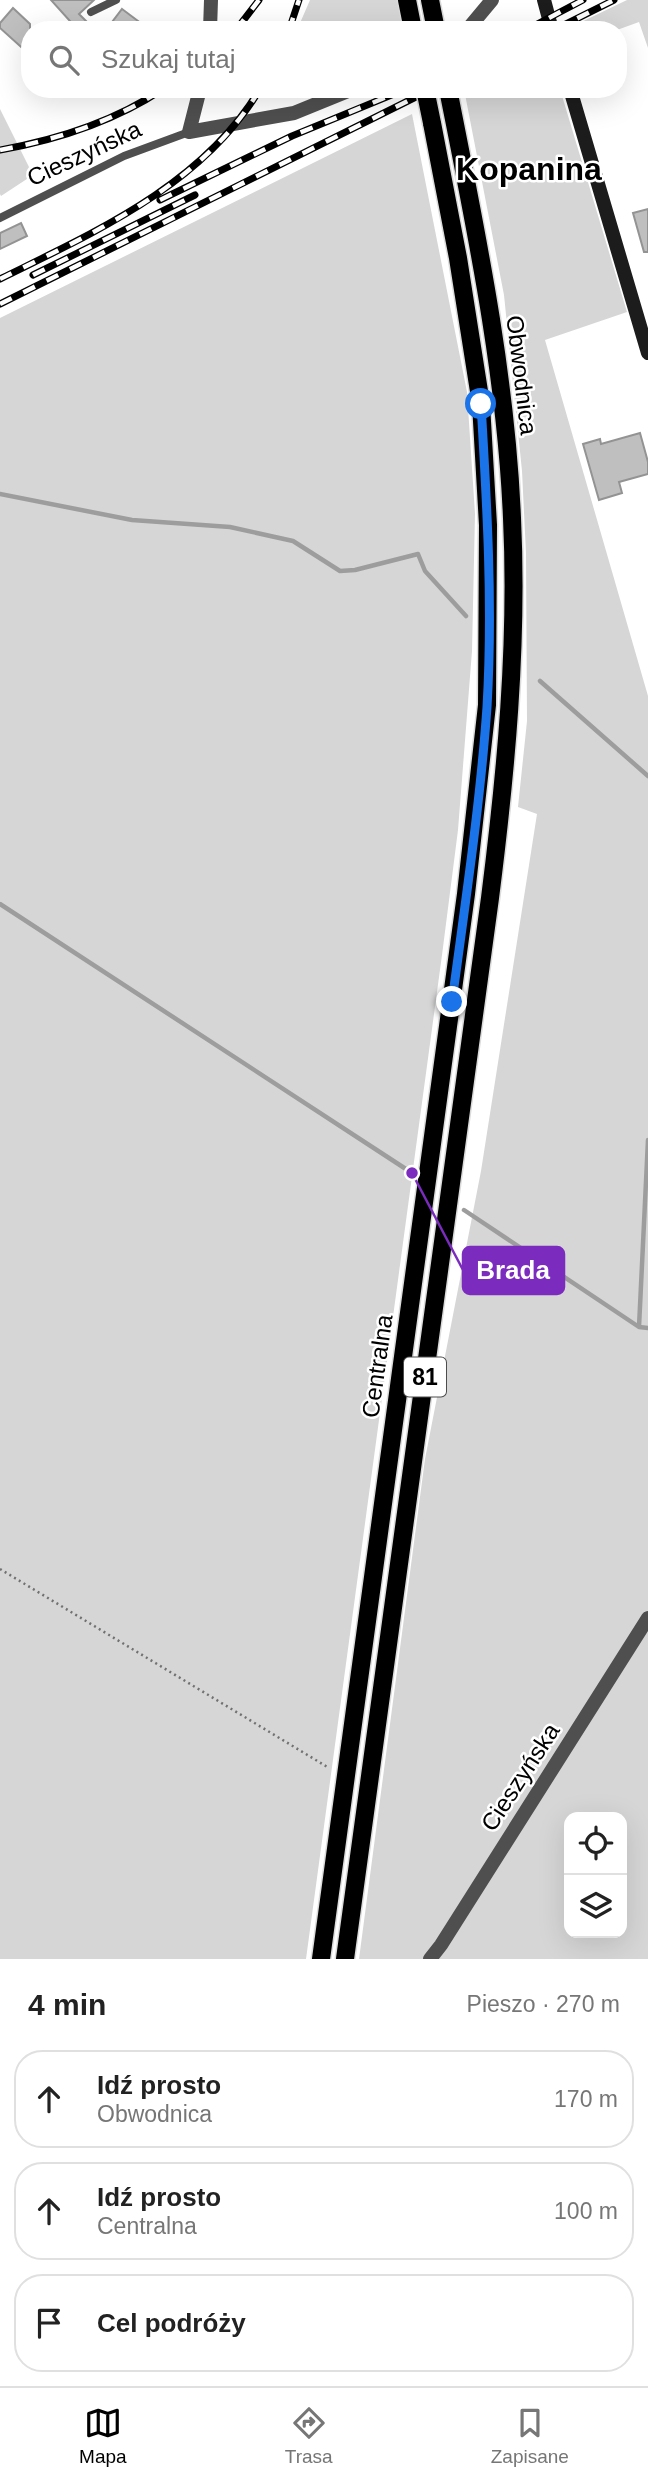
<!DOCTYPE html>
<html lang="pl">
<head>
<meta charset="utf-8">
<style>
  body { margin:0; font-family:Arial,sans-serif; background:#f2f2f2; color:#222 }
  .controls { position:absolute; right:21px; bottom:21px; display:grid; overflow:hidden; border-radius:14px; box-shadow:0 7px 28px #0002 }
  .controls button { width:63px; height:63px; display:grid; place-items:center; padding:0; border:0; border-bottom:2px solid #e0e0e0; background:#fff; color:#222; font:35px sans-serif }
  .stop { position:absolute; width:21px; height:21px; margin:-16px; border:5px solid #1a73e8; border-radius:50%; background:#fff }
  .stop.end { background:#1a73e8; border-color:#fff; box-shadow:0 2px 7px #0008 }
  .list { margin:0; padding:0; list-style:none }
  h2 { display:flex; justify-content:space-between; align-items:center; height:91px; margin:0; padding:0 28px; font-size:30px }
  h2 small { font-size:23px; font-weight:400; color:#767676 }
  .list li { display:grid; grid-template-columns:46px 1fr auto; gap:21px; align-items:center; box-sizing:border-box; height:98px; margin:0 14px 14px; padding:0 14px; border:2px solid #e0e0e0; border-radius:28px }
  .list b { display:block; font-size:26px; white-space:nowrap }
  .list p { margin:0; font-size:23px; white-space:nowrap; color:#767676 }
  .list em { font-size:23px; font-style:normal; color:#767676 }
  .icon { flex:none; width:38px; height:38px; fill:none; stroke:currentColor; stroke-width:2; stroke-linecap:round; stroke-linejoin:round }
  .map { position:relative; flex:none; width:648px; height:1959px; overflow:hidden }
  .search { position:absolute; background:#fff; box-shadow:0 7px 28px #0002; left:21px; right:21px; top:21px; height:77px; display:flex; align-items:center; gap:18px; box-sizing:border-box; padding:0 24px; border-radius:28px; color:#767676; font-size:26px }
  .sheet { height:427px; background:#fff }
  nav { display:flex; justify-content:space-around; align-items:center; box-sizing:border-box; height:98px; border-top:2px solid #e0e0e0; background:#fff; font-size:19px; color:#767676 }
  nav a { display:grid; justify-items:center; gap:4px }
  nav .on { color:#000 }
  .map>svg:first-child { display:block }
  .green { fill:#d6d6d6; fill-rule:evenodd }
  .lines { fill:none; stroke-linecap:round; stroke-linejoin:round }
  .stream { stroke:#9d9d9d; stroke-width:4.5 }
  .building { fill:#bfbfbf; stroke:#939393; stroke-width:2 }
  .primary-casing { stroke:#dbdbdb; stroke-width:21 }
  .path { stroke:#717171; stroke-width:2.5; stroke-dasharray:2 3.5; stroke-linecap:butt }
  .lane { stroke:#4f4f4f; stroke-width:8 }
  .street { stroke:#4f4f4f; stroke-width:14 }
  .secondary { stroke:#1c1c1c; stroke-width:14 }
  .primary { stroke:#000; stroke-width:18 }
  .rail-casing { stroke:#000; stroke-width:7 }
  .rail { stroke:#fff; stroke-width:4.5; stroke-dasharray:13; stroke-linecap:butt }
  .primary-bridge-casing { stroke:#dbdbdb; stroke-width:21; stroke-linecap:butt }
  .primary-bridge { stroke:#000; stroke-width:18 }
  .route { stroke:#1a73e8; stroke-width:9 }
  .labels { text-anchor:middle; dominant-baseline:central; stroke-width:5; stroke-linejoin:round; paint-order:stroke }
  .shield { fill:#fff; stroke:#4c4c4c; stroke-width:2 }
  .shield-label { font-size:23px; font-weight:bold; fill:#000 }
  .street-label { font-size:24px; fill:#000; stroke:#fff }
  .district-label { font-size:32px; font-weight:bold; fill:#000; stroke:#fff }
  .leader { fill:none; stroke:#7b2cbf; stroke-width:2.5 }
  .callout-dot { fill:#7b2cbf; stroke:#fff; stroke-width:2.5 }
  .callout { fill:#7b2cbf; stroke:#7b2cbf; stroke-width:2.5 }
  .callout-label { font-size:26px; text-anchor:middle; font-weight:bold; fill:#fff }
</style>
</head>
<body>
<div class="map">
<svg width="648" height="1959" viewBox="0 0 648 1959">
  <rect width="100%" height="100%" fill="#fff"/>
  <path class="green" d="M310 0H398L403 24 395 30H297Z
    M627 0H648V48L639 22 617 30H572L571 27Z
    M464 89H560L627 312 545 340 648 696V1959H359L425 1459 481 1171 537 814 518 807 527 721 526 553 522 471 504 295ZM569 1817H622V1933H569Z
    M0 109 33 175 1 196 0 194Z
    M412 114 467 392 475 514 472 651 458 830 442 955 306 1959H0V318Z"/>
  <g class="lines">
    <path class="stream" d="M0 494 132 520 230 527 293 541 340 571 355 570 418 554 425 571 466 616
      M540 681 648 776
      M0 904 412 1173
      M464 1210 639 1327 648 1328
      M639 1327 648 1140"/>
  </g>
  <path class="building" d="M51 0H94L79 14 95 30H78Z
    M13 8 30 24V55L0 28V23Z
    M122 9 150 30H106Z
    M648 209V252H644L633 213Z
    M21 223 27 236 0 249V233Z
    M640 433 648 462V474L619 482 622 493 599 500 583 444 600 439 601 444Z"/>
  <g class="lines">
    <defs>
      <path id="primary" d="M407 0 413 30
        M430 0 436 30
        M321 1959 466 894 487 705 488 525 481 404 458 258 432 123
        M345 1959 490 898C506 772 518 645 512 518 506 373 476 231 448 89"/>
    </defs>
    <use href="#primary" class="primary-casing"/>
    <path class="path" d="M0 1569 329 1768"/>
    <path class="lane" d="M91 12 116 0
      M0 218 124 156 189 132"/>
    <path class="street" d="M210 30 211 0
      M467 30 492 0
      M200 89 189 132 294 113 353 89
      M430 1959 441 1945 648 1618"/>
    <path class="secondary" d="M544 0 552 30
      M570 89 648 353"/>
    <use href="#primary" class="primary"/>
    <defs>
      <path id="rail" d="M236 30 259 0
        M289 30 299 0
        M526 30 583 0
        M554 30 614 0
        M0 150C56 140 115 121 163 89
        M160 200 292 136 406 89
        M33 275 195 195
        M0 279C95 232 203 185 260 89
        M0 304 432 89"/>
    </defs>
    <use href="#rail" class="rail-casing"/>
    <use href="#rail" class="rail"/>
    <defs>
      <path id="primary-bridge" d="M425 89 432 123"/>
    </defs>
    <use href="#primary-bridge" class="primary-bridge-casing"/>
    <use href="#primary-bridge" class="primary-bridge"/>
  </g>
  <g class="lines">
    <path class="route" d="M452 1002C465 904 480 806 487 707 493 606 487 505 481 404"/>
  </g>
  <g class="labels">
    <rect class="shield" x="404" y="1357.5" width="42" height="39" rx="5"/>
    <g class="shield-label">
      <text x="425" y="1377">81</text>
    </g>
    <g class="street-label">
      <text transform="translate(84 153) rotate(-25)">Cieszyńska</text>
      <text transform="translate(522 375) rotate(83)">Obwodnica</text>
      <text transform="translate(377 1366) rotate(-82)">Centralna</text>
      <text transform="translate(520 1777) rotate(-57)">Cieszyńska</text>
    </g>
    <g class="district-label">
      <text x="529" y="169">Kopanina</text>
    </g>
  </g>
  <path class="leader" d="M412 1173L463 1270"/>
  <circle class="callout-dot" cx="412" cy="1173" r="7"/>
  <rect class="callout" x="463" y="1247" width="101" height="47" rx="7"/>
  <g class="callout-label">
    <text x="513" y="1279">Brada</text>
  </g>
</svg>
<div class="controls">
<button><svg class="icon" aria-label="locate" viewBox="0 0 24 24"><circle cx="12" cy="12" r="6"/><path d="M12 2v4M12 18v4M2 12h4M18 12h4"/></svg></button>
<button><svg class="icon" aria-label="layers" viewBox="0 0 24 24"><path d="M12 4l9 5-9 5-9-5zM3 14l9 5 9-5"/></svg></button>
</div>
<div class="stop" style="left:481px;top:404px"></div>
<div class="stop end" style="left:452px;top:1002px"></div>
<div class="search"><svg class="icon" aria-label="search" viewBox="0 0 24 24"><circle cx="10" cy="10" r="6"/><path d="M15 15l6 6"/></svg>Szukaj tutaj</div>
</div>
<section class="sheet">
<h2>4 min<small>Pieszo · 270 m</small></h2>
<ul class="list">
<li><svg class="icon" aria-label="ahead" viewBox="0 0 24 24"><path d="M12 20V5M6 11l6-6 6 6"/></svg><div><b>Idź prosto</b><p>Obwodnica</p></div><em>170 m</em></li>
<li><svg class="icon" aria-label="ahead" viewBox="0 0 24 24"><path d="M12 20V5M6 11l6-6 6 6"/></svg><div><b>Idź prosto</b><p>Centralna</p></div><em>100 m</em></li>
<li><svg class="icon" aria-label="arrive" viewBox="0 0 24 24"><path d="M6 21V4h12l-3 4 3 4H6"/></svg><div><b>Cel podróży</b></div></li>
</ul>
</section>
<nav>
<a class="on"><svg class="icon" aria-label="map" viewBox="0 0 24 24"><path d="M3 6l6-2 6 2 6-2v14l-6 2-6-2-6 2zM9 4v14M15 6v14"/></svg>Mapa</a>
<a><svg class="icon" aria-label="directions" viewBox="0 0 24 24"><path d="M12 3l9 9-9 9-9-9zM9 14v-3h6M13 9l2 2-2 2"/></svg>Trasa</a>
<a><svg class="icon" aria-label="saved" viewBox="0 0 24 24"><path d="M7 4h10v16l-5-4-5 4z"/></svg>Zapisane</a>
</nav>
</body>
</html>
